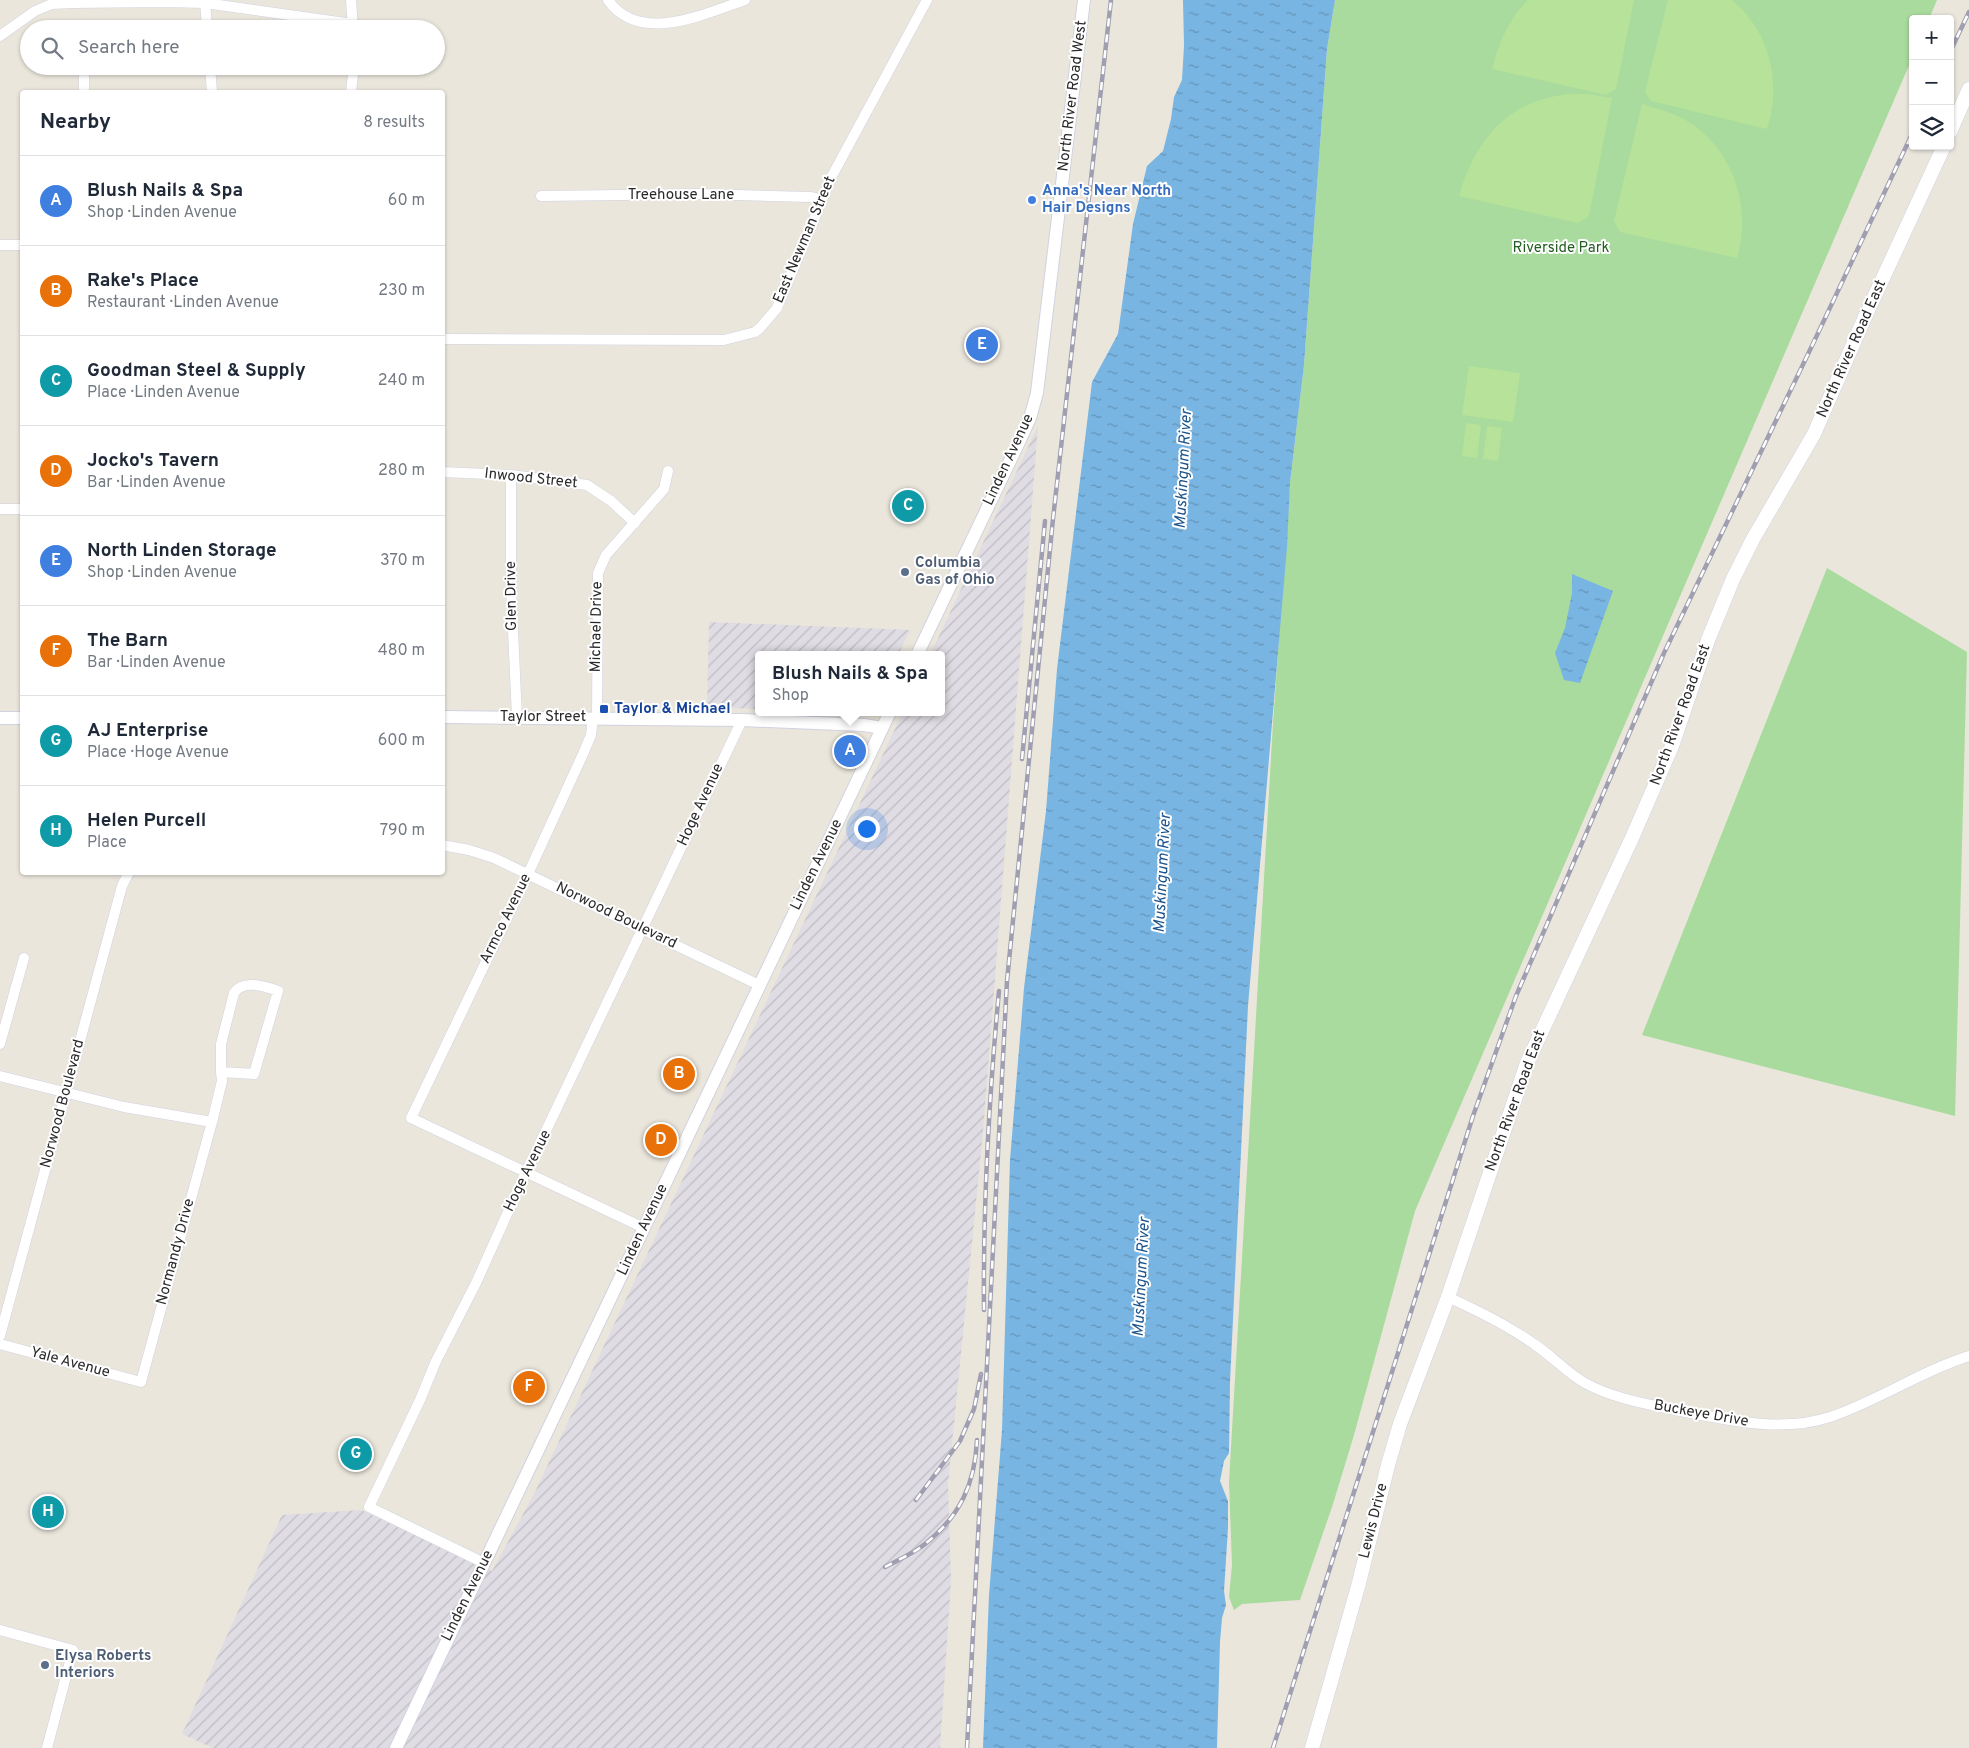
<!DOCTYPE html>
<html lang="en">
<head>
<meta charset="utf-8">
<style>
  body { margin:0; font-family:Overpass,sans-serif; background:#f6f6f7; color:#1f2937 }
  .controls { position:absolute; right:15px; top:15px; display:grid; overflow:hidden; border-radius:5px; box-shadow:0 1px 4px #0004 }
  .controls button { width:45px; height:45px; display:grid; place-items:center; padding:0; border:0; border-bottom:1px solid #e0e1e3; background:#fff; color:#1f2937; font:25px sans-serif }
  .you { position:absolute; left:866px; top:828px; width:18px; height:18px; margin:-12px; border:4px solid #fff; border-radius:50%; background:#1a73e8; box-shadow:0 0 0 8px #1a73e833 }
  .badge { display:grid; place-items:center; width:32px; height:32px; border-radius:50%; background:#d93025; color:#fff; font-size:16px; font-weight:700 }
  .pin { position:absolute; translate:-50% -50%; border:2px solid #fff; box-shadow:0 1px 5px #0006 }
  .popup { position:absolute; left:755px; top:651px; width:190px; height:65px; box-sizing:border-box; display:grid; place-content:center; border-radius:5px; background:#fff; filter:drop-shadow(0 1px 4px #0005); font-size:16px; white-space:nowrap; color:#747a83 }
  .popup b { font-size:19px; color:#1f2937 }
  .popup::after { content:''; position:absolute; left:50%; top:100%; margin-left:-10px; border:10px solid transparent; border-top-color:#fff }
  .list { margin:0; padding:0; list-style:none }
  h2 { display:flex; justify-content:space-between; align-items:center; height:65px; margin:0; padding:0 20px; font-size:21px }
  h2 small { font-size:16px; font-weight:400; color:#747a83 }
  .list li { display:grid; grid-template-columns:32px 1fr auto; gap:15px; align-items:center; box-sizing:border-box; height:90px; padding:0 20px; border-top:1px solid #e0e1e3 }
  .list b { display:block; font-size:19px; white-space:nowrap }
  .list p { margin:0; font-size:16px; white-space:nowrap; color:#747a83 }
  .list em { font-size:16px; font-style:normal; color:#747a83 }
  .icon { flex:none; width:28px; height:28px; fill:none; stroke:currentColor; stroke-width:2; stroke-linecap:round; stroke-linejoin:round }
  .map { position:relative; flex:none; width:1969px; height:1748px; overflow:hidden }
  .search { position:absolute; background:#fff; box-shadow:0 1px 4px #0004; left:20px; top:20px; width:425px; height:55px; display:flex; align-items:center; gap:12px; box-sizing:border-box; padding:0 18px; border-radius:28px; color:#747a83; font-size:19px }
  .panel { position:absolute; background:#fff; box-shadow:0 1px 4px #0004; left:20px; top:90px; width:425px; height:785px; border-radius:5px }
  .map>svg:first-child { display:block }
  .industrial { fill:url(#industrial-furrows) }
  .park { fill:#a8db9d }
  .pitch { fill:#b7e29a }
  .water { fill:url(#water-ripples) }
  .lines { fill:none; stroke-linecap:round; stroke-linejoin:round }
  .minor-casing { stroke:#d1d2e0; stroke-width:11 }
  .tertiary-casing { stroke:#d1d2e0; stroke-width:14 }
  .secondary-casing { stroke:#d1d2e0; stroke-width:15 }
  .minor { stroke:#fff; stroke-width:10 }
  .tertiary { stroke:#fff; stroke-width:12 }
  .secondary { stroke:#fff; stroke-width:14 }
  .rail-casing { stroke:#a09fb1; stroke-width:4.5 }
  .rail { stroke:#fff; stroke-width:2.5; stroke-dasharray:8; stroke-linecap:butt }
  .shop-dot { fill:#3f7fe0; stroke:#fff; stroke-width:2 }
  .service-dot { fill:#5c6f8a; stroke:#fff; stroke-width:2 }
  .transit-dot { fill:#1a4fb4; stroke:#fff; stroke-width:2 }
  .labels { text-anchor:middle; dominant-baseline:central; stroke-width:4; stroke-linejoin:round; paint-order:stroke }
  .street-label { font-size:15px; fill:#292929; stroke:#fff }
  .shop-label { font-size:15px; font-weight:bold; fill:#366cbe; stroke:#fff; text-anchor:start }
  .park-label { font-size:15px; fill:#235e20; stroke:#fff }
  .service-label { font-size:15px; font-weight:bold; fill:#4e5e75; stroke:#fff; text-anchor:start }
  .transit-label { font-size:15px; font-weight:bold; fill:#164399; stroke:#fff; text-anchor:start }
  .water-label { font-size:16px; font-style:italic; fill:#1a528c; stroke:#fff }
</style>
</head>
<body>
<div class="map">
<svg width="1969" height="1748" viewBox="0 0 1969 1748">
  <defs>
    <pattern id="industrial-furrows" width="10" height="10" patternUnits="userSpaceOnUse" patternTransform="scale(1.25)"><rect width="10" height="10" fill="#dfdce3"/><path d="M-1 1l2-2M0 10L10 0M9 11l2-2" fill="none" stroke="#bfbdc3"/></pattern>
    <pattern id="water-ripples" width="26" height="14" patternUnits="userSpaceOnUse" patternTransform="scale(1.25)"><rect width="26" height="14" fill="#79b5e2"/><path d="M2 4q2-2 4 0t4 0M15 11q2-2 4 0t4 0" fill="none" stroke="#6393b7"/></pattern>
  </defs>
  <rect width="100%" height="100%" fill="#eae6dc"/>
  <path class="industrial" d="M1038 426 983 1132 948 1484 951 1581 940 1748H213L182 1734 282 1515 361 1510 492 1571 534 1494 903 712H941V655H930Z
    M709 622 910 630 898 655H759V709L707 707Z"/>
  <path class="park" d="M1335 0H1937L1929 19H1913V56L1415 1211 1354 1435 1333 1504 1300 1600 1242 1604 1234 1610 1229 1597 1232 1565 1229 1482 1273 723 1290 483 1304 365 1327 49Z
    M1827 568 1967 652 1955 1116 1642 1035Z"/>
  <path class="pitch" d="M1528 0H1634L1616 89 1606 95 1492 69C1499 43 1508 20 1528 0Z
    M1668 0H1732C1770 31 1782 84 1767 129L1651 101 1645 91Z
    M1568 94H1588L1612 98 1589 216 1578 223 1459 196C1476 139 1506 102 1568 94Z
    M1642 104C1658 109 1674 113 1689 122 1734 151 1752 208 1737 258L1620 232 1614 221Z
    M1469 366 1520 373 1513 422 1462 415Z
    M1466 423 1481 425 1477 458 1462 456Z
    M1487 426 1502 428 1498 461 1483 459Z"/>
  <path class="water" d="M1183 0H1335L1327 49 1304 365 1290 483 1287 547 1248 1006 1230 1382 1229 1453 1224 1461 1220 1481 1228 1501V1528L1224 1591 1226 1605 1222 1618 1220 1642 1217 1747V1748H983L989 1595 1002 1430 1010 1160 1024 988 1046 811 1057 669 1092 382 1118 334 1133 224 1147 166 1163 151 1171 119 1174 97 1182 80 1184 46Z
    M1572 574 1613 591 1580 683 1564 680 1555 653 1565 628 1572 593Z"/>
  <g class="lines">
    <defs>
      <path id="minor" d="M205 0 207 29
        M351 0 353 29
        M608 0C639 45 704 14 745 0
        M72 3 165 2 205 3 353 24
        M0 36 35 11 52 4 72 3V0
        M210 66 212 92
        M84 76V92
        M351 92 354 66
        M541 196 700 194 810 197 821 199
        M0 245H22
        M442 339 724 340 755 332 760 328 777 308 832 176 927 0
        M442 472 511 475 587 485 611 501 635 523
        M511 475V588L517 717
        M0 509H22
        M593 718 591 735 583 754 528 874 411 1118 644 1228
        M597 718 598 573 606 555 664 489 668 471
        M442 845 469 850 494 858 759 985
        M0 1044 24 958
        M0 1076 124 1107 212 1122
        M1448 1297C1478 1311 1507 1325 1534 1344 1552 1356 1567 1373 1585 1383 1614 1399 1648 1404 1680 1411 1729 1420 1781 1433 1830 1417 1878 1401 1921 1371 1969 1356
        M0 1336 122 886 129 872
        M0 1344 141 1382 212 1122 222 1081 221 1072 254 1074 278 991C265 986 243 979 234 993L221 1044V1072
        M484 1563 369 1507 420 1400 436 1361 476 1283 521 1183 742 720
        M0 1630 73 1650 47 1748"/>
      <path id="tertiary" d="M917 655 1019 442 1030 418 1037 393 1084 0
        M442 717 742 720 864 725 882 728
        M0 718H22
        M396 1748 890 712"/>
      <path id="secondary" d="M1950 132 1969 89
        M1312 1748 1359 1583 1388 1465 1400 1424 1448 1297 1527 1063 1632 838 1672 746 1708 640 1733 579 1753 539 1814 434 1865 317 1944 146"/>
    </defs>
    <use href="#minor" class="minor-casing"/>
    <use href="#tertiary" class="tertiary-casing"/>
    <use href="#secondary" class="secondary-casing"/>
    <use href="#minor" class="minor"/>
    <use href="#tertiary" class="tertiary"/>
    <use href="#secondary" class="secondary"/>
    <defs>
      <path id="rail" d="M1950 52 1969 12
        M1022 759 1045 521
        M984 1310C983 1204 989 1097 999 991
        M916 1500 960 1441 974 1409 981 1374
        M885 1567C898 1560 914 1553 925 1544 960 1516 975 1484 977 1440
        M967 1748 1007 981 1053 519 1111 0
        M1273 1748 1473 1116 1516 996 1664 653 1810 350 1913 132"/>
    </defs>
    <use href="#rail" class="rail-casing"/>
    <use href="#rail" class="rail"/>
  </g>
  <circle class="shop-dot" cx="1032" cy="200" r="5"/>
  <g class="service-dot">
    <circle cx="905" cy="572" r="5"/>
    <circle cx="45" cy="1665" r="5"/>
  </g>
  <rect class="transit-dot" x="599" y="704" width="10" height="10" rx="2.5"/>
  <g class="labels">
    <g class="street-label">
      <text transform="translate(1073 96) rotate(-83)">North River Road West</text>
      <text x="681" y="195">Treehouse Lane</text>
      <text transform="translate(805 240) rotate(-67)">East Newman Street</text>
      <text transform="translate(1852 349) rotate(-66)">North River Road East</text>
      <text transform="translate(1009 460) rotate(-65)">Linden Avenue</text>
      <text transform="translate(531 479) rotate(6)">Inwood Street</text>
      <text transform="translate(512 596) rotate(-91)">Glen Drive</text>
      <text transform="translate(597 627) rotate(-89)">Michael Drive</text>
      <text transform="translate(1681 715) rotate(-70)">North River Road East</text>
      <text x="543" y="717">Taylor Street</text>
      <text transform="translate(701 805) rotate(-65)">Hoge Avenue</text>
      <text transform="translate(817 865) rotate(-64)">Linden Avenue</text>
      <text transform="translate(616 916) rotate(26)">Norwood Boulevard</text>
      <text transform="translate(506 919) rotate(-64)">Armco Avenue</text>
      <text transform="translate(1516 1101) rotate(-70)">North River Road East</text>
      <text transform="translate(63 1104) rotate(-75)">Norwood Boulevard</text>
      <text transform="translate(528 1171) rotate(-64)">Hoge Avenue</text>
      <text transform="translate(643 1230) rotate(-65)">Linden Avenue</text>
      <text transform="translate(176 1252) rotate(-75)">Normandy Drive</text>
      <text transform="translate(70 1363) rotate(15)">Yale Avenue</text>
      <text transform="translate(1701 1414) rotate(10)">Buckeye Drive</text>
      <text transform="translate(1374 1521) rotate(-76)">Lewis Drive</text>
      <text transform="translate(468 1596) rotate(-64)">Linden Avenue</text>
    </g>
    <g class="shop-label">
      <text x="1042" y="191">Anna's Near North<tspan x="1042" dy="17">Hair Designs</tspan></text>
    </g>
    <g class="park-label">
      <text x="1561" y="248">Riverside Park</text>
    </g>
    <g class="service-label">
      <text x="915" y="563">Columbia<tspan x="915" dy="17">Gas of Ohio</tspan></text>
      <text x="55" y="1656">Elysa Roberts<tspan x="55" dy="17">Interiors</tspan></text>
    </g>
    <g class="transit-label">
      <text x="614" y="709">Taylor &amp; Michael</text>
    </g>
    <g class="water-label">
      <text transform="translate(1184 469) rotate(-87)">Muskingum River</text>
      <text transform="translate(1163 873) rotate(-87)">Muskingum River</text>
      <text transform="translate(1142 1277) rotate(-87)">Muskingum River</text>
    </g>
  </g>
</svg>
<div class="controls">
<button>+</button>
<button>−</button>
<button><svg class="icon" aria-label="layers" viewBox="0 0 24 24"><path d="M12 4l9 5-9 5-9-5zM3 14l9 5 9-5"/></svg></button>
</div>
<div class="you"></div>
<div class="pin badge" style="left:850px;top:751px;background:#3f7fe0">A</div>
<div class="popup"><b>Blush Nails &amp; Spa</b>Shop</div>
<div class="pin badge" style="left:679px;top:1074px;background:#e8710a">B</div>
<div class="pin badge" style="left:908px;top:506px;background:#0f9aa8">C</div>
<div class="pin badge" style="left:661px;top:1140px;background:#e8710a">D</div>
<div class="pin badge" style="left:982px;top:345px;background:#3f7fe0">E</div>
<div class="pin badge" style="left:529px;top:1387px;background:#e8710a">F</div>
<div class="pin badge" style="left:356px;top:1454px;background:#0f9aa8">G</div>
<div class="pin badge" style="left:48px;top:1512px;background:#0f9aa8">H</div>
<div class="search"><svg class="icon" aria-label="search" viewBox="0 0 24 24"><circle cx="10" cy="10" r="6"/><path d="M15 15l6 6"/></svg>Search here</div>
<section class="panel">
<h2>Nearby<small>8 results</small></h2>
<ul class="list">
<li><span class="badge" style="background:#3f7fe0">A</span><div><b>Blush Nails &amp; Spa</b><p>Shop · Linden Avenue</p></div><em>60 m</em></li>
<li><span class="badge" style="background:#e8710a">B</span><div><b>Rake's Place</b><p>Restaurant · Linden Avenue</p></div><em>230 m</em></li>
<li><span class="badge" style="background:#0f9aa8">C</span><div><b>Goodman Steel &amp; Supply</b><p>Place · Linden Avenue</p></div><em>240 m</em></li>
<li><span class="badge" style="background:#e8710a">D</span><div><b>Jocko's Tavern</b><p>Bar · Linden Avenue</p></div><em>280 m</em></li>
<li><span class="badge" style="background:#3f7fe0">E</span><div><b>North Linden Storage</b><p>Shop · Linden Avenue</p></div><em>370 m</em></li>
<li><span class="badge" style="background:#e8710a">F</span><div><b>The Barn</b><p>Bar · Linden Avenue</p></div><em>480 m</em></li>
<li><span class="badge" style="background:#0f9aa8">G</span><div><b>AJ Enterprise</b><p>Place · Hoge Avenue</p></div><em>600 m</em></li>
<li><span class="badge" style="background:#0f9aa8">H</span><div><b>Helen Purcell</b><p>Place</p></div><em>790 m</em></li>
</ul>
</section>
</div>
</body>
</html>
